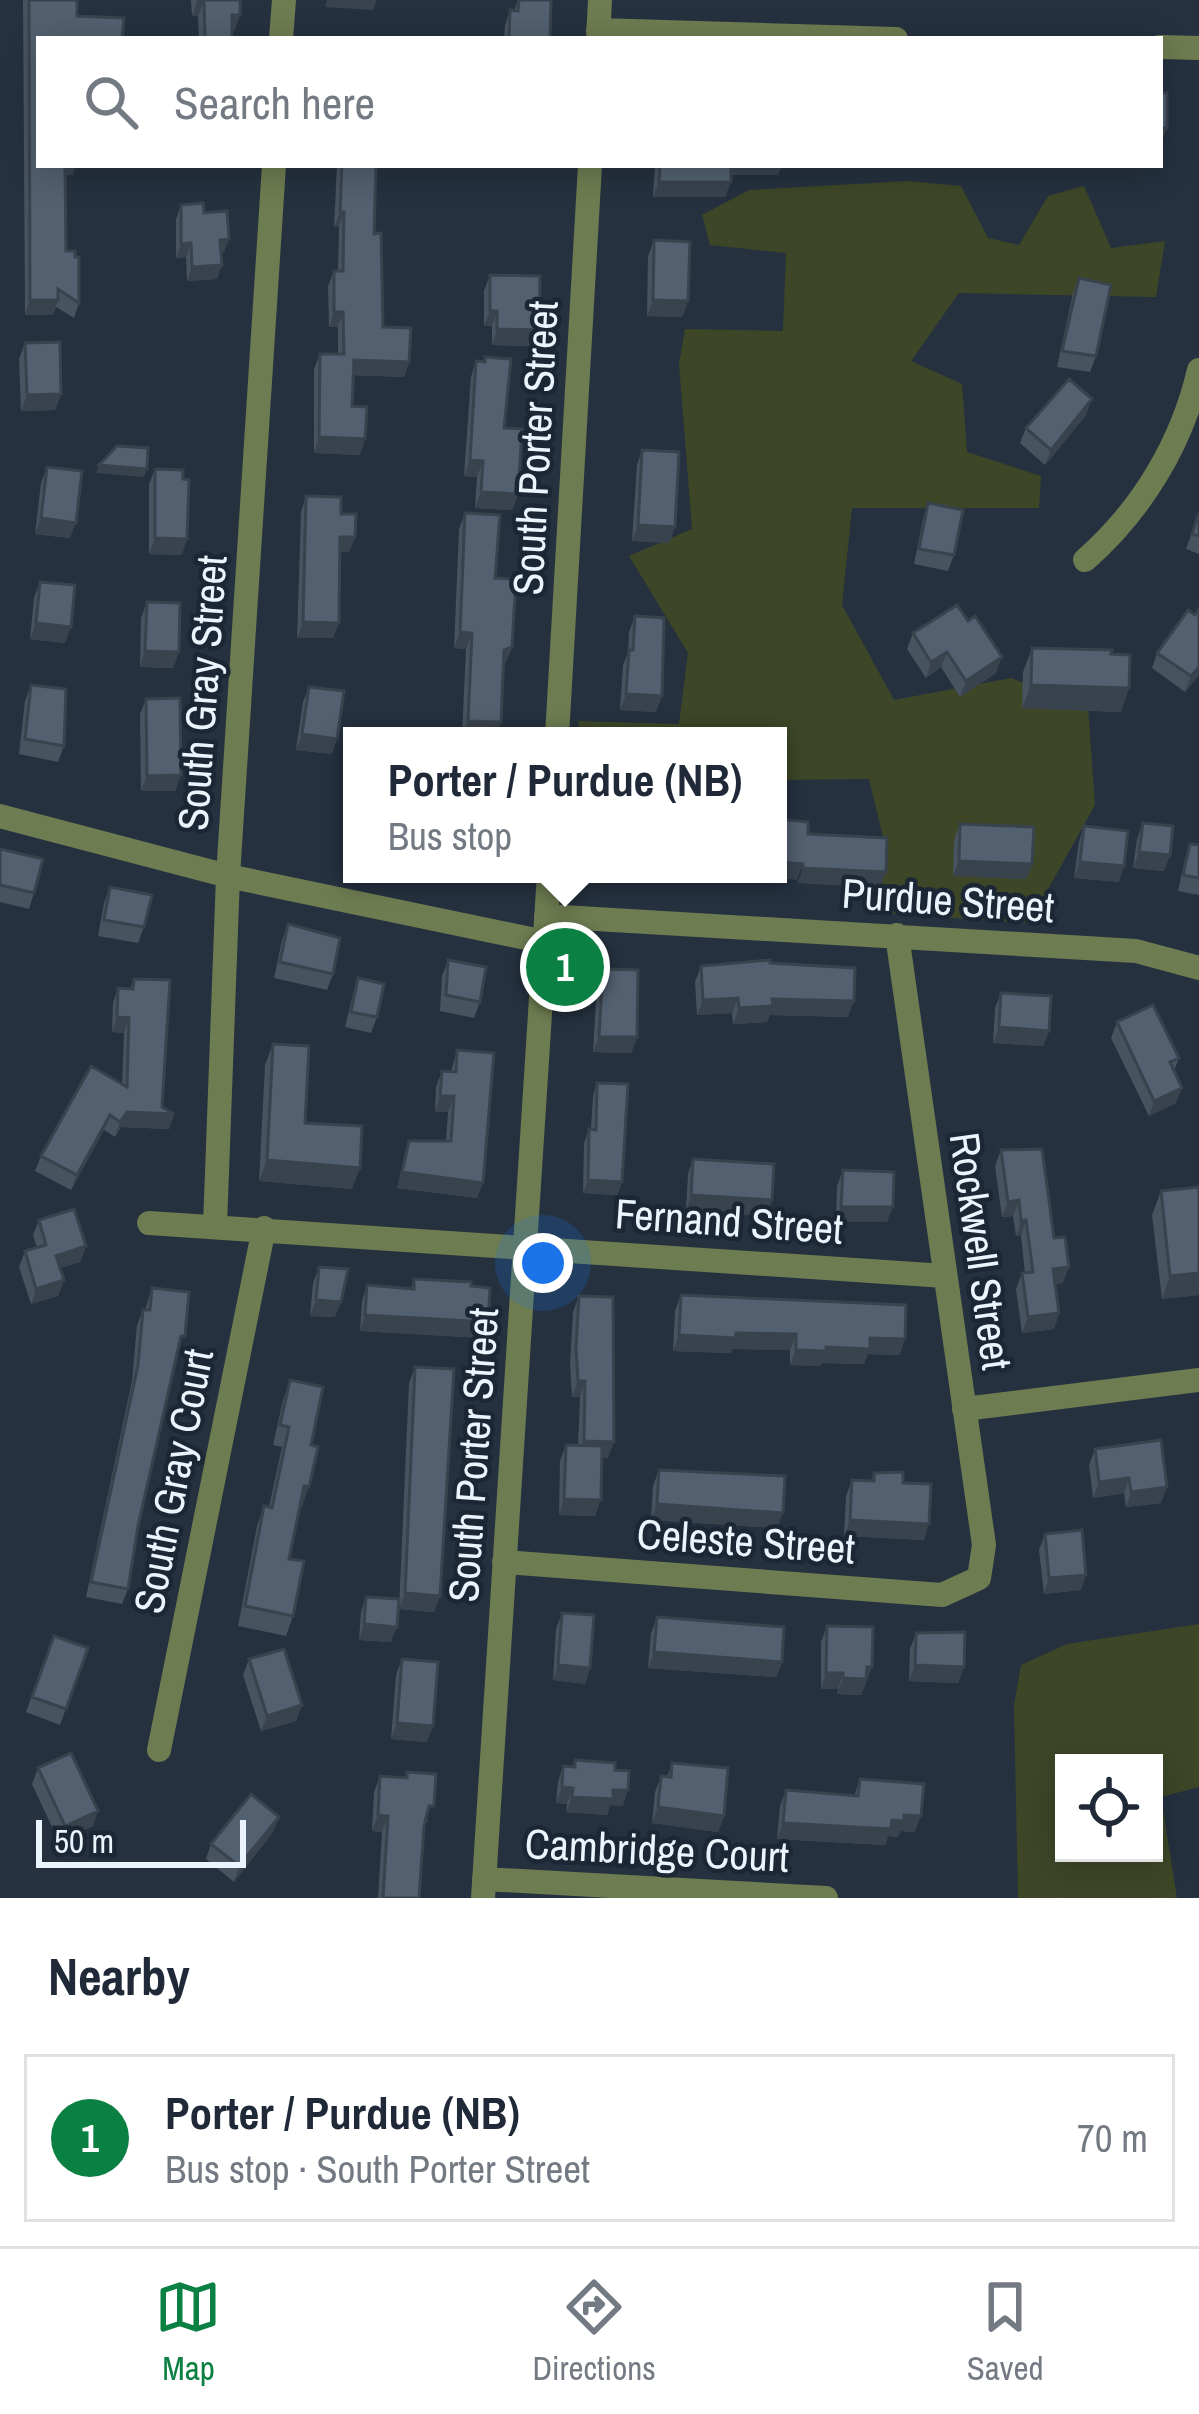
<!DOCTYPE html>
<html lang="en">
<head>
<meta charset="utf-8">
<style>
  body { margin:0; font-family:"Archivo Narrow",sans-serif; background:#f2f2f3; color:#1f2937 }
  .controls { position:absolute; right:36px; bottom:36px; display:grid; overflow:hidden; border-radius:0px; box-shadow:0 6px 30px #0003 }
  .controls button { width:108px; height:108px; display:grid; place-items:center; padding:0; border:0; border-bottom:3px solid #e0e1e3; background:#fff; color:#1f2937; font:60px sans-serif }
  .scale { position:absolute; left:36px; bottom:30px; width:210px; box-sizing:border-box; padding-left:12px; border:6px solid #ebf4fd; border-top:0; font-size:33px; line-height:42px; white-space:nowrap; color:#ebf4fd; -webkit-text-stroke:9px #1b2735; paint-order:stroke }
  .you { position:absolute; left:543px; top:1263px; width:42px; height:42px; margin:-30px; border:9px solid #fff; border-radius:50%; background:#1a73e8; box-shadow:0 0 0 18px #1a73e833 }
  .badge { display:grid; place-items:center; width:78px; height:78px; border-radius:50%; background:#0b8043; color:#fff; font-size:39px; font-weight:700 }
  .pin { position:absolute; translate:-50% -50%; border:6px solid #fff; box-shadow:0 3px 12px #0006 }
  .popup { position:absolute; left:343px; top:727px; width:444px; height:156px; box-sizing:border-box; display:grid; place-content:center; border-radius:0px; background:#fff; filter:drop-shadow(0 3px 9px #0005); font-size:39px; white-space:nowrap; color:#747a83 }
  .popup b { font-size:45px; color:#1f2937 }
  .popup::after { content:''; position:absolute; left:50%; top:100%; margin-left:-24px; border:24px solid transparent; border-top-color:#fff }
  .list { margin:0; padding:0; list-style:none }
  h2 { display:flex; justify-content:space-between; align-items:center; height:156px; margin:0; padding:0 48px; font-size:51px }
  h2 small { font-size:39px; font-weight:400; color:#747a83 }
  .list li { display:grid; grid-template-columns:78px 1fr auto; gap:36px; align-items:center; box-sizing:border-box; height:168px; margin:0 24px 24px; padding:0 24px; border:3px solid #e0e1e3; border-radius:0px }
  .list b { display:block; font-size:45px; white-space:nowrap }
  .list p { margin:0; font-size:39px; white-space:nowrap; color:#747a83 }
  .list em { font-size:39px; font-style:normal; color:#747a83 }
  .icon { flex:none; width:66px; height:66px; fill:none; stroke:currentColor; stroke-width:2; stroke-linecap:round; stroke-linejoin:round }
  .map { position:relative; flex:none; width:1199px; height:1898px; overflow:hidden }
  .search { position:absolute; background:#fff; box-shadow:0 6px 30px #0003; left:36px; right:36px; top:36px; height:132px; display:flex; align-items:center; gap:30px; box-sizing:border-box; padding:0 42px; border-radius:0px; color:#747a83; font-size:45px }
  .sheet { height:348px; background:#fff }
  nav { display:flex; justify-content:space-around; align-items:center; box-sizing:border-box; height:168px; border-top:3px solid #e0e1e3; background:#fff; font-size:33px; color:#747a83 }
  nav a { display:grid; justify-items:center; gap:6px }
  nav .on { color:#0b8043 }
  .map>svg:first-child { display:block }
  .green { fill:#3d4727; fill-rule:evenodd }
  .lines { fill:none; stroke-linecap:round; stroke-linejoin:round }
  .minor { stroke:#6e7c51; stroke-width:24 }
  .wall { fill:#47535f }
  .shaded-wall { fill:#39434e }
  .building { fill:#52606f; stroke:#39434e; stroke-width:3 }
  .labels { text-anchor:middle; dominant-baseline:central; stroke-width:9; stroke-linejoin:round; paint-order:stroke }
  .street-label { font-size:42px; fill:#ebf4fd; stroke:#1b2735 }
</style>
</head>
<body>
<div class="map">
<svg width="1199" height="1898" viewBox="0 0 1199 1898">
  <rect width="100%" height="100%" fill="#25313f"/>
  <path class="green" d="M908 181 961 186 988 238 1019 245 1048 196 1084 186 1111 248 1165 241 1156 297 959 293 911 361 962 384 967 452 1041 476 1039 508H852L842 605 894 700 1011 678 1088 707 1095 805 1029 923 878 913 886 849 869 779 778 780V736H582L578 721 679 724 688 653 629 556 692 529 679 364 685 329 783 331 786 253 710 245 702 215 749 190Z
    M1199 1624V1787L1161 1797 1177 1898H1018L1014 1705 1021 1665 1067 1644ZM1154 1763V1853H1064V1763Z"/>
  <g class="lines">
    <path class="minor" d="M598 30 896 39
      M281 39 284 0
      M598 39 600 0
      M1160 47 1199 48
      M1085 560C1141 511 1182 444 1199 370
      M557 736 590 165
      M0 816 228 876 545 942
      M546 916 1136 951 1199 968
      M149 1223 945 1276
      M215 1226 228 876 274 165
      M964 1409 1199 1380
      M504 1562 942 1595 979 1578 984 1545 897 935
      M159 1750 264 1228
      M484 1879 826 1898
      M483 1898 549 874"/>
  </g>
  <path class="wall" d="M23 0H77V16L39 39 73 175H66V251L79 303 74 318 56 307 53 315H25Z
    M191 0H240L235 30H232V39H199L198 16H192Z
    M518 0 550 39H504L505 26 510 10 514 11Z
    M337 165H376L374 234 383 327 409 362 404 377 353 375 352 406 360 455 314 453V369L320 354H338V327H329L328 286 334 271H338L339 227H334Z
    M655 165H782L778 175H731L725 197H653Z
    M181 205 204 213 229 239 224 252 221 253 217 279 187 281 186 257 176 258V219Z
    M654 240 688 301 682 317 647 316 648 256Z
    M490 275 533 346 492 345V326H484V291Z
    M1079 278 1096 356 1090 372 1057 367 1073 293Z
    M25 343 61 394 55 410 21 411 19 359Z
    M485 357 504 428 518 494 512 510 475 508 477 477 464 476 471 377 476 361 483 362Z
    M1086 415 1045 465 1020 443 1026 428Z
    M642 450 675 527 669 543 632 541 637 465Z
    M47 467 70 538 35 534 41 483Z
    M155 469 182 555 149 554V484Z
    M306 496 341 514 355 537 349 552H340L333 638H297L301 512Z
    M928 503 954 555 948 571 914 564 923 519Z
    M1199 512V554L1186 549Z
    M465 513 495 578 512 647 506 662 504 663 496 736H462L466 649 454 648 459 529Z
    M40 582 65 643 30 639 34 598Z
    M147 602 179 652 173 668 140 667 141 618Z
    M1199 609V675L1185 692 1152 668 1157 653Z
    M635 616 656 712 620 710 623 665 628 653 629 632Z
    M913 633 996 673 960 697 941 667 926 678 907 649Z
    M1032 648 1121 712 1022 708 1023 672Z
    M31 685 64 746 58 762 19 754 25 701Z
    M309 687 332 754 296 750 303 702Z
    M146 699 181 775 175 791H141L140 714Z
    M1143 823 1170 855 1164 871 1133 868 1137 839Z
    M960 824 1032 864 1026 879 953 876 954 840Z
    M1084 826 1119 882 1074 878 1079 842Z
    M1190 844 1199 845V895L1178 891 1185 859Z
    M0 849 34 893 29 909 0 902Z
    M110 887 144 927 138 943 98 936 104 903Z
    M288 924 333 974 327 990 274 978 282 940Z
    M448 960 480 1002 474 1018 440 1011 442 976Z
    M770 963 848 1017 770 1015 767 1022 733 1024 732 1013 697 1015 695 982 701 966Z
    M603 969 637 1037 631 1053 593 1052 597 985Z
    M358 978 377 1017 371 1033 345 1027 353 994Z
    M134 979 162 1107 174 1114 169 1129 121 1127 115 1137 104 1130 71 1190 35 1171 41 1156 122 1084 124 1033 112 1032 113 1003 118 988 130 989Z
    M1001 993 1049 1031 1043 1046 993 1043 995 1008Z
    M1117 1022 1179 1058 1174 1071 1176 1103 1149 1116 1111 1038Z
    M273 1044 305 1123 352 1189 259 1181 265 1065Z
    M457 1050 477 1198 397 1188 409 1141H446L448 1112H435L436 1087 442 1071 451 1072Z
    M597 1083 622 1182 617 1195 583 1193 584 1143 589 1129H591L593 1096Z
    M1001 1150 1054 1238 1063 1283 1055 1284 1059 1313 1054 1329 1022 1333 1016 1289 1022 1273H1025L1021 1236H1016L1013 1216 1002 1217 995 1166Z
    M693 1159 772 1200 766 1216 686 1211 688 1174Z
    M843 1170 887 1222H836L837 1186Z
    M1199 1187V1295L1162 1299 1152 1215 1161 1191Z
    M39 1220 86 1246 80 1262 60 1268 64 1280 58 1296 31 1304 19 1267 25 1251 37 1248 33 1235Z
    M319 1267 335 1317 310 1316 313 1283Z
    M414 1279 471 1286 488 1322 482 1338 360 1331 362 1301 367 1285 411 1289Z
    M152 1288 179 1351H177L138 1526 128 1589 122 1604 86 1597 132 1381 137 1325 143 1310H145Z
    M681 1295 900 1355 868 1354 864 1364 822 1363 820 1366 790 1365V1350L732 1349 730 1353 673 1351 675 1311Z
    M579 1296 608 1458H602L595 1516 559 1515 560 1461 566 1445H578L580 1397H572L570 1364 573 1312Z
    M415 1367 440 1596 434 1612 399 1609 409 1383Z
    M290 1380 311 1445 302 1507H300L289 1559 293 1616 286 1636 238 1626 257 1526 264 1506 269 1507 282 1447 273 1445 283 1400Z
    M1095 1449 1161 1503 1126 1507 1124 1493 1093 1498 1089 1465Z
    M659 1470 777 1528 651 1520 653 1486Z
    M874 1473 903 1483 924 1540 844 1536 846 1496 852 1480 871 1481Z
    M1045 1534 1081 1590 1044 1594 1039 1550Z
    M366 1597 391 1642 359 1640 361 1612Z
    M562 1613 590 1668 585 1684 553 1680 556 1629Z
    M657 1617 782 1662 776 1677 648 1668 651 1633Z
    M827 1626 866 1683 861 1695 837 1694 838 1689H821V1642Z
    M916 1633 964 1667 958 1683 909 1681 910 1649Z
    M54 1636 88 1648 60 1725 26 1712Z
    M249 1659 302 1705 296 1721 261 1731 243 1675Z
    M402 1659 427 1742 391 1739 396 1675Z
    M575 1760 615 1770 623 1806 610 1805 607 1815 566 1812 567 1804 556 1803 558 1782 563 1766 573 1767Z
    M672 1763 724 1816 718 1832 652 1823 655 1792 661 1776 667 1777Z
    M38 1768 93 1826 59 1842 32 1784Z
    M407 1772 428 1822H425L419 1898H378L382 1832 372 1831 374 1792 380 1776 405 1778Z
    M860 1779 915 1832 900 1831 898 1837 888 1836 885 1845 777 1839 780 1806 786 1790 854 1796Z
    M273 1832 234 1882 206 1859 211 1844Z"/>
  <path class="shaded-wall" d="M327 0H377L373 10 325 7Z
    M197 1H204L198 16H192Z
    M232 15H240L235 30 226 31Z
    M1160 128H1167L1161 143H1160Z
    M64 165H76L73 175H60Z
    M730 165H782L778 175H726Z
    M924 165H960L959 168Z
    M659 182H731L725 197H653Z
    M340 212H344L339 227H334Z
    M229 239 224 252 215 253 220 240Z
    M191 243 186 257 176 258 181 244Z
    M222 265 217 279 187 281 192 267Z
    M30 300H58L53 315H25Z
    M653 300 688 301 682 317 647 316Z
    M490 311H497L492 326H484Z
    M334 312H343L338 327H329Z
    M497 329 539 330 533 346 492 345Z
    M354 360 409 362 404 377 348 375Z
    M61 394 55 410 21 411 27 395Z
    M1092 399 1086 415 1045 465 1051 450Z
    M319 437 365 439 360 455 314 453Z
    M470 460 483 461 477 477 464 476Z
    M99 465 147 469 144 477 96 473Z
    M481 492 518 494 512 510 475 508Z
    M41 518 76 523 70 538 35 534Z
    M638 525 675 527 669 543 632 541Z
    M340 537H355L349 552H335Z
    M155 538 187 539 182 555 149 554Z
    M303 622 339 623 333 638H297Z
    M36 623 71 627 65 643 30 639Z
    M460 632 472 633 466 649 454 648Z
    M512 647 506 662 499 666 504 650Z
    M145 651 179 652 173 668 140 667Z
    M947 652 941 667 926 678 931 662Z
    M1002 657 996 673 960 697 966 681Z
    M1199 667V675L1185 692 1191 676Z
    M1031 685 1129 688 1121 712 1022 708Z
    M626 694 662 696 656 712 620 710Z
    M468 721 501 722 496 736H462Z
    M302 734 337 739 332 754 296 750Z
    M181 775 175 791H141L147 776Z
    M1139 852 1170 855 1164 871 1133 868Z
    M959 861 1032 864 1026 879 953 876Z
    M778 862 803 864 797 880 740 874H778Z
    M1080 862 1124 866 1119 882 1074 878Z
    M803 868 886 872 880 888 797 883Z
    M738 998 732 1013 697 1015 703 1000Z
    M772 999 854 1001 848 1017 770 1015 767 1022 733 1024 739 1008Z
    M117 1017 129 1018 124 1033 112 1032Z
    M999 1027 1049 1031 1043 1046 993 1043Z
    M599 1037H637L631 1053 593 1052Z
    M1182 1088 1176 1103 1149 1116 1154 1101Z
    M440 1096H454L448 1112H435Z
    M127 1112 174 1114 169 1129 121 1127 115 1137 120 1122Z
    M110 1115 104 1130 71 1190 77 1175Z
    M267 1160 360 1168 352 1189 259 1181Z
    M402 1172 483 1183 477 1198 397 1188Z
    M588 1180 622 1182 617 1195 583 1193Z
    M691 1195 772 1200 766 1216 686 1211Z
    M1019 1200 1013 1216 1002 1217 1008 1202Z
    M841 1207H893L887 1222H836Z
    M1026 1220 1021 1236H1016L1021 1221Z
    M86 1246 80 1262 50 1271 56 1256Z
    M1069 1267 1063 1283 1048 1285 1053 1269Z
    M1199 1273V1295L1162 1299 1170 1276Z
    M64 1280 58 1296 31 1304 36 1289Z
    M316 1300 341 1302 335 1317 310 1316Z
    M1059 1313 1054 1329 1022 1333 1028 1317Z
    M365 1315 488 1322 482 1338 360 1331Z
    M736 1333 796 1334 790 1350 732 1349 730 1353 673 1351 679 1335Z
    M870 1338 905 1339 900 1355 868 1354 864 1364 822 1363 820 1366 790 1365 796 1350 826 1347Z
    M578 1381H585L580 1397H572Z
    M584 1441 614 1442 608 1458 578 1457Z
    M1129 1478 1124 1493 1093 1498 1099 1482Z
    M304 1486 309 1487 302 1507 297 1506Z
    M1167 1487 1161 1503 1126 1507 1131 1492Z
    M564 1499 601 1500 595 1516 559 1515Z
    M657 1504 783 1513 777 1528 651 1520Z
    M850 1520 929 1524 924 1540 844 1536Z
    M1086 1575 1081 1590 1044 1594 1049 1578Z
    M405 1593 440 1596 434 1612 399 1609Z
    M364 1624 397 1627 391 1642 359 1640Z
    M654 1652 782 1662 776 1677 648 1668Z
    M558 1665 590 1668 585 1684 553 1680Z
    M915 1665 964 1667 958 1683 909 1681Z
    M867 1667H872L861 1695 837 1694 843 1678Z
    M826 1673H843L838 1689H821Z
    M302 1705 296 1721 261 1731 267 1716Z
    M397 1723 433 1726 427 1742 391 1739Z
    M562 1787 573 1788 567 1804 556 1803Z
    M613 1790H628L623 1806 610 1805 607 1815 566 1812 572 1797Z
    M658 1807 724 1816 718 1832 652 1823Z
    M98 1811 93 1826 59 1842 65 1826Z
    M378 1815 388 1816 382 1832 372 1831Z
    M904 1815 921 1816 915 1832 900 1831 898 1837 888 1836 885 1845 777 1839 783 1823 892 1820Z
    M279 1817 273 1832 234 1882 239 1866Z"/>
  <path class="building" d="M29 0H77V16L124 18 122 39H39V165H65L66 251H75V257H79V303L58 289V300H30Z
    M197 0H240V15H232V39H205L204 1Z
    M519 0H551L550 39 509 38 510 10 518 11Z
    M1160 93H1167V128H1160Z
    M342 165H376L374 234 381 233 383 327 411 328 409 362 354 360 352 406 367 407 365 439 319 437 320 354H344L343 312H334V271H343L344 212H340Z
    M660 165H731V182H659Z
    M203 203 204 213 227 211 229 239 220 240 222 265 192 267 191 243 181 244V205Z
    M654 240 690 242 688 301 653 300Z
    M490 275 540 276 539 330 497 329V311H490Z
    M1079 278 1111 285 1096 356 1062 351Z
    M60 342 61 394 27 395 25 343Z
    M485 357 511 359 504 428 522 429 518 494 481 492 483 461 470 460 476 361 485 362Z
    M1069 379 1092 399 1051 450 1026 428Z
    M117 446 148 448 147 469 99 465Z
    M642 450 679 452 675 527 638 525Z
    M47 467 82 471 76 523 41 518Z
    M155 469 183 470V479L189 480 187 539 155 538Z
    M306 496 341 497V514H356L355 537H340L339 623 303 622Z
    M928 503 963 510 954 555 919 549Z
    M465 513 500 515 495 578 516 579 512 647 504 650 501 722 468 721 472 633 460 632Z
    M1199 513V536L1192 534Z
    M40 582 75 585 71 627 36 623Z
    M147 602 180 603 179 652 145 651Z
    M957 605 968 621 975 616 1002 657 966 681 947 652 931 662 913 633Z
    M1199 609V667L1191 676 1157 653 1188 610 1195 615Z
    M635 616 664 618 662 696 626 694 629 650H633Z
    M1032 648 1112 650 1111 654 1130 655 1129 688 1031 685Z
    M31 685 66 689 64 746 25 739Z
    M309 687 344 691 337 739 302 734Z
    M180 698 181 775 147 776 146 699Z
    M778 819 808 822V834L887 838 886 872 803 868V864L778 862Z
    M1143 823 1173 826 1170 855 1139 852Z
    M960 824 1034 827 1032 864 959 861Z
    M1084 826 1128 831 1124 866 1080 862Z
    M1190 844 1199 845V878L1183 875Z
    M0 849 43 859 34 893 0 885Z
    M110 887 152 895 144 927 104 920Z
    M288 924 340 938 333 974 280 962Z
    M448 960 486 967 480 1002 446 995Z
    M770 960V963L855 968 854 1001 772 999 773 1006 739 1008 738 998 703 1000 701 966Z
    M603 969 638 970 637 1037H599Z
    M358 978 384 984 377 1017 351 1012Z
    M134 979 170 980 162 1107 174 1114 127 1112 120 1122 110 1115 77 1175 41 1156 91 1066 127 1087 129 1018 117 1017 118 988 133 989Z
    M1001 993 1051 996 1049 1031 999 1027Z
    M1153 1005 1179 1058 1170 1062 1182 1088 1154 1101 1117 1022Z
    M273 1044 309 1046 305 1123 362 1126 360 1168 267 1160Z
    M457 1050 494 1053 483 1183 402 1172 409 1141H451L454 1096H440L442 1071 456 1072Z
    M597 1083 628 1084 622 1182 588 1180 589 1129 596 1130Z
    M1042 1149 1054 1238 1065 1237 1069 1267 1053 1269 1059 1313 1028 1317 1022 1273 1033 1272 1026 1220 1021 1221 1019 1200 1008 1202 1001 1150Z
    M693 1159 774 1164 772 1200 691 1195Z
    M843 1170 894 1172 893 1207H841Z
    M1199 1187V1273L1170 1276 1161 1191Z
    M74 1209 86 1246 56 1256 64 1280 36 1289 25 1251 46 1245 39 1220Z
    M319 1267 348 1269 341 1302 316 1300Z
    M414 1279 471 1282V1286L490 1288 488 1322 365 1315 367 1285 414 1289Z
    M152 1288 189 1292 185 1336H181L138 1526 128 1589 91 1582 138 1365 143 1310H150Z
    M681 1295 906 1305 905 1339 870 1338V1349L826 1347V1351L796 1350V1334L736 1333V1338L679 1335Z
    M579 1296 613 1297 614 1442 584 1441 585 1381H578L576 1348Z
    M415 1367 454 1369 440 1596 405 1593Z
    M290 1380 323 1387 311 1445 318 1447 309 1487 304 1486 289 1559 304 1561 293 1616 245 1606 264 1506 272 1508 289 1427 280 1425Z
    M1161 1440 1167 1487 1131 1492 1129 1478 1099 1482 1095 1449Z
    M566 1445 602 1446 601 1500 564 1499Z
    M659 1470 785 1476 783 1513 657 1504Z
    M903 1472V1483L931 1484 929 1524 850 1520 852 1480 874 1481V1473Z
    M1082 1530 1086 1575 1049 1578 1045 1534Z
    M366 1597 399 1599 397 1627 364 1624Z
    M562 1613 594 1615 590 1668 558 1665Z
    M657 1617 784 1627 782 1662 654 1652Z
    M827 1626 873 1627 872 1667H867L866 1679 843 1678V1673H826Z
    M965 1632 964 1667 915 1665 916 1633Z
    M54 1636 88 1648 66 1709 32 1697Z
    M284 1649 302 1705 267 1716 249 1659Z
    M402 1659 438 1662 433 1726 397 1723Z
    M71 1753 98 1811 65 1826 38 1768Z
    M575 1760 615 1763V1770L629 1771 628 1790H613V1799L572 1797 573 1788 562 1787 563 1766 575 1767Z
    M672 1763 728 1768 724 1816 658 1807 661 1776 671 1777Z
    M407 1772 436 1774 434 1806H429L424 1826 419 1898H383L388 1816 378 1815 380 1776 407 1778Z
    M860 1779 924 1784 921 1816 904 1815V1821L892 1820 891 1829 783 1823 786 1790 858 1796Z
    M251 1794 279 1817 239 1866 211 1844Z"/>
  <g class="labels">
    <g class="street-label">
      <text transform="translate(535 448) rotate(-87)">South Porter Street</text>
      <text transform="translate(202 693) rotate(-86)">South Gray Street</text>
      <text transform="translate(948 900) rotate(4)">Purdue Street</text>
      <text transform="translate(729 1221) rotate(4)">Fernand Street</text>
      <text transform="translate(981 1251) rotate(82)">Rockwell Street</text>
      <text transform="translate(473 1455) rotate(-86)">South Porter Street</text>
      <text transform="translate(173 1481) rotate(-79)">South Gray Court</text>
      <text transform="translate(746 1541) rotate(4)">Celeste Street</text>
      <text transform="translate(657 1850) rotate(3)">Cambridge Court</text>
    </g>
  </g>
</svg>
<div class="controls">
<button><svg class="icon" aria-label="locate" viewBox="0 0 24 24"><circle cx="12" cy="12" r="6"/><path d="M12 2v4M12 18v4M2 12h4M18 12h4"/></svg></button>
</div>
<div class="scale">50 m</div>
<div class="you"></div>
<div class="pin badge" style="left:565px;top:967px">1</div>
<div class="popup"><b>Porter / Purdue (NB)</b>Bus stop</div>
<div class="search"><svg class="icon" aria-label="search" viewBox="0 0 24 24"><circle cx="10" cy="10" r="6"/><path d="M15 15l6 6"/></svg>Search here</div>
</div>
<section class="sheet">
<h2>Nearby<small></small></h2>
<ul class="list">
<li><span class="badge">1</span><div><b>Porter / Purdue (NB)</b><p>Bus stop · South Porter Street</p></div><em>70 m</em></li>
</ul>
</section>
<nav>
<a class="on"><svg class="icon" aria-label="map" viewBox="0 0 24 24"><path d="M3 6l6-2 6 2 6-2v14l-6 2-6-2-6 2zM9 4v14M15 6v14"/></svg>Map</a>
<a><svg class="icon" aria-label="directions" viewBox="0 0 24 24"><path d="M12 3l9 9-9 9-9-9zM9 14v-3h6M13 9l2 2-2 2"/></svg>Directions</a>
<a><svg class="icon" aria-label="saved" viewBox="0 0 24 24"><path d="M7 4h10v16l-5-4-5 4z"/></svg>Saved</a>
</nav>
</body>
</html>
